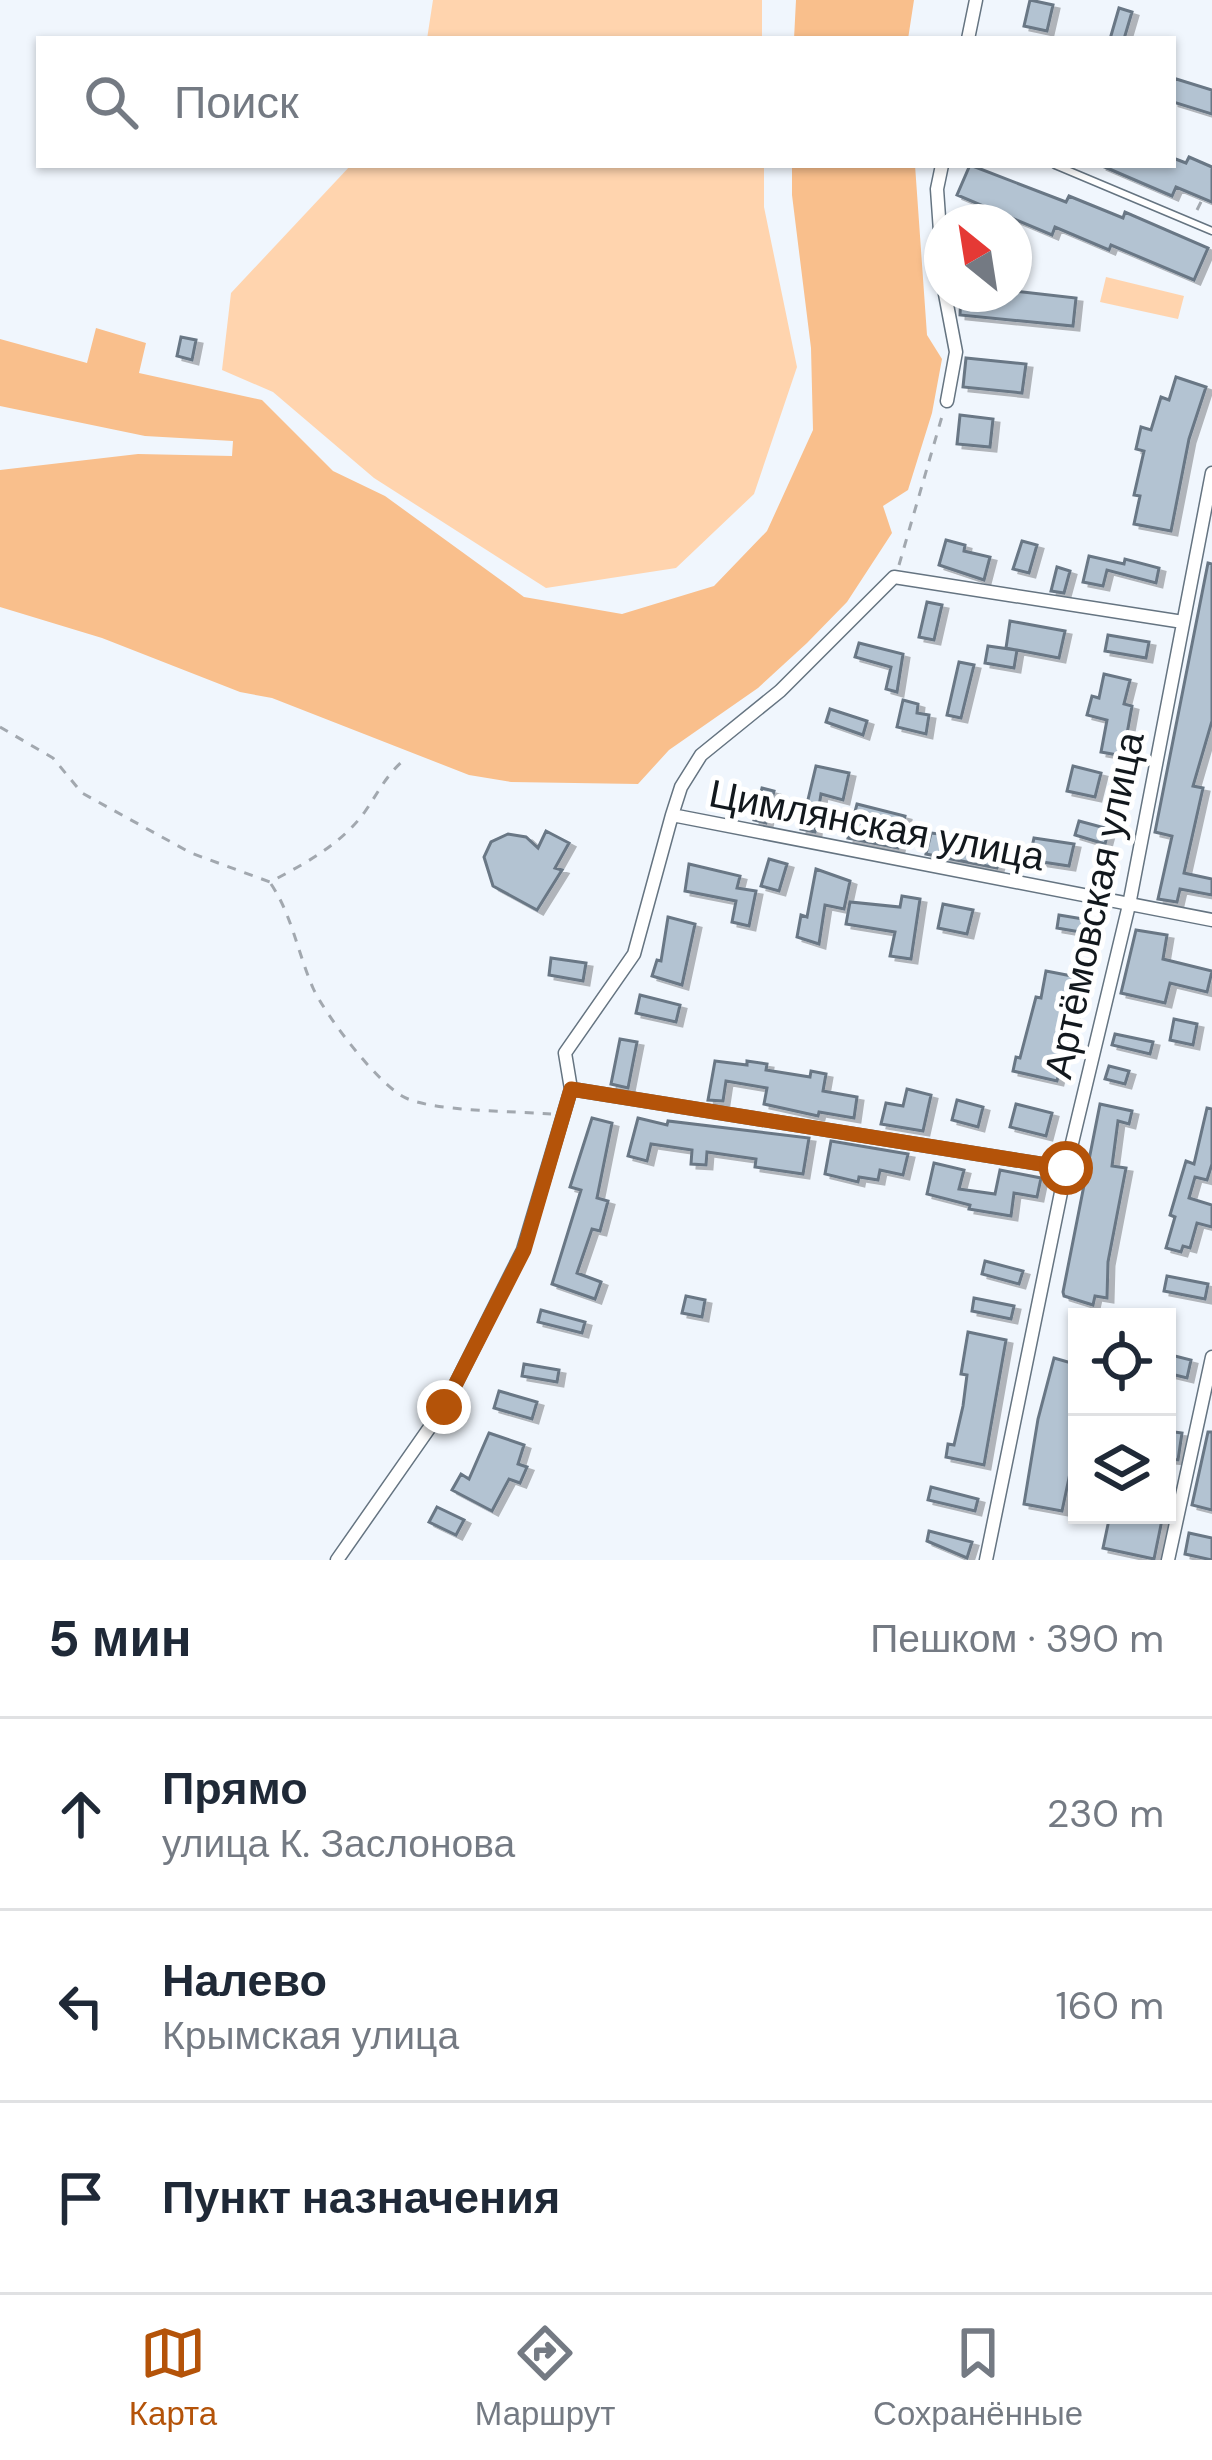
<!DOCTYPE html>
<html lang="ru">
<head>
<meta charset="utf-8">
<style>
  body { margin:0; font-family:"DM Sans",sans-serif; background:#f6f6f7; color:#1f2937 }
  .controls { position:absolute; right:36px; bottom:36px; display:grid; overflow:hidden; border-radius:0px; box-shadow:0 3px 9px #0004 }
  .controls button { width:108px; height:108px; display:grid; place-items:center; padding:0; border:0; border-bottom:3px solid #e0e1e3; background:#fff; color:#1f2937; font:60px sans-serif }
  .compass { position:absolute; left:924px; top:204px; width:108px; height:108px; border-radius:50%; background:#fff; box-shadow:0 3px 9px #0004; rotate:330deg }
  .stop { position:absolute; width:36px; height:36px; margin:-27px; border:9px solid #b45309; border-radius:50%; background:#fff }
  .stop.end { background:#b45309; border-color:#fff; box-shadow:0 3px 12px #0008 }
  .list { margin:0; padding:0; list-style:none }
  h2 { display:flex; justify-content:space-between; align-items:center; height:156px; margin:0; padding:0 48px; font-size:51px }
  h2 small { font-size:39px; font-weight:400; color:#747a83 }
  .list li { display:grid; grid-template-columns:78px 1fr auto; gap:36px; align-items:center; box-sizing:border-box; height:192px; padding:0 48px; border-top:3px solid #e0e1e3 }
  .list b { display:block; font-size:45px; white-space:nowrap }
  .list p { margin:0; font-size:39px; white-space:nowrap; color:#747a83 }
  .list em { font-size:39px; font-style:normal; color:#747a83 }
  .icon { flex:none; width:66px; height:66px; fill:none; stroke:currentColor; stroke-width:2; stroke-linecap:round; stroke-linejoin:round }
  .map { position:relative; flex:none; width:1212px; height:1560px; overflow:hidden }
  .search { position:absolute; background:#fff; box-shadow:0 3px 9px #0004; left:36px; right:36px; top:36px; height:132px; display:flex; align-items:center; gap:30px; box-sizing:border-box; padding:0 42px; border-radius:0px; color:#747a83; font-size:45px }
  .sheet { height:732px; background:#fff }
  nav { display:flex; justify-content:space-around; align-items:center; box-sizing:border-box; height:168px; border-top:3px solid #e0e1e3; background:#fff; font-size:33px; color:#747a83 }
  nav a { display:grid; justify-items:center; gap:6px }
  nav .on { color:#b45309 }
  .map>svg:first-child { display:block }
  .green { fill:#ffd4ae }
  .water { fill:#f9bf8c }
  .building { fill:#b3c3d2; stroke:#697785; stroke-width:3; filter:url(#shadow) }
  .lines { fill:none; stroke-linecap:round; stroke-linejoin:round }
  .service-casing { stroke:#657481; stroke-width:9 }
  .minor-casing { stroke:#657481; stroke-width:15 }
  .path { stroke:#a2a8af; stroke-width:3; stroke-dasharray:9 9; stroke-linecap:butt }
  .service { stroke:#fff; stroke-width:6 }
  .minor { stroke:#fff; stroke-width:12 }
  .route { stroke:#b45309; stroke-width:15 }
  .labels { text-anchor:middle; dominant-baseline:central; stroke-width:10; stroke-linejoin:round; paint-order:stroke }
  .street-label { font-size:39px; fill:#12181d; stroke:#fff }
</style>
</head>
<body>
<div class="map">
<svg width="1212" height="1560" viewBox="0 0 1212 1560">
  <defs>
    <filter id="shadow"><feDropShadow dx="6" dy="4" stdDeviation="0" flood-color="#0004"/></filter>
  </defs>
  <rect width="100%" height="100%" fill="#f0f6fd"/>
  <path class="green" d="M433 0H762V39H427Z
    M351 165H764V207L797 367 754 494 676 568 546 588 374 478 273 392 222 370 231 293Z
    M1106 277 1184 296 1178 319 1100 302Z"/>
  <path class="water" d="M796 0H914L908 39H794Z
    M792 165H915L927 335 942 359 932 413 908 490 883 506 892 533 847 602 807 643 758 688 669 750 638 784 511 782 469 775 272 698 240 692 102 638 0 607V470L138 454 232 456 233 441 145 436 0 406V339L87 363 96 328 146 343 139 373 262 400 333 471 385 496 524 597 622 614 714 586 767 531 813 430 811 348 792 195Z"/>
  <path class="building" d="M1030 0 1053 5 1047 31 1024 26Z
    M1119 8 1132 12 1124 39H1110Z
    M1173 78 1212 90V114L1173 102Z
    M1189 157 1212 167V202L1176 187 1172 196 1100 165H1173V158L1186 163Z
    M970 165 1066 202 1069 196 1123 218 1125 212 1208 248 1194 280 1111 245 1109 250 1055 227 1052 235 957 195Z
    M1014 291 1076 298 1073 326 960 315 961 294Z
    M181 337 196 340 192 360 177 356Z
    M966 358 1026 364 1022 393 963 387Z
    M1176 377 1206 387 1189 439 1171 531 1134 524 1140 496 1134 495 1144 451 1136 449 1141 427 1151 430 1161 397 1169 400Z
    M960 415 993 419 990 447 957 444Z
    M946 540 965 545 964 551 990 557 984 580 939 565Z
    M1022 541 1037 545 1029 573 1013 569Z
    M1089 556 1124 564 1125 559 1159 568 1156 583 1107 570 1103 586 1083 582Z
    M1208 563 1212 564V721L1193 786 1203 788 1184 873 1212 879V895L1180 889 1177 902 1158 899 1172 836 1155 832Z
    M1057 567 1070 571 1064 593 1051 591Z
    M927 602 942 605 934 640 919 637Z
    M1010 621 1065 631 1059 658 1017 650 1014 668 985 663 988 646 1016 650 1006 648Z
    M1108 635 1149 642 1146 658 1105 651Z
    M859 643 903 654 897 692 886 689 891 667 855 657Z
    M959 662 974 665 961 718 947 715Z
    M1104 674 1130 680 1124 704 1132 706 1123 756 1101 752 1107 720 1087 715 1092 696 1099 698Z
    M903 700 918 704 917 713 929 715 926 734 897 727Z
    M830 709 867 721 863 735 826 722Z
    M816 766 849 773 843 800 821 794 815 832 801 829Z
    M1073 766 1101 773 1095 797 1067 791Z
    M762 788 774 791 766 823 754 820Z
    M857 804 905 816 898 848 848 838Z
    M1079 821 1109 829 1105 844 1075 835Z
    M546 831 569 843 555 868 562 870 537 910 493 886 484 857 491 842 508 834 526 837 538 848Z
    M931 833 1004 842 997 868 926 854Z
    M1034 838 1074 844 1069 866 1029 860Z
    M769 859 787 864 779 891 761 886Z
    M689 864 740 876 737 888 756 891 749 926 732 922 736 901 685 891Z
    M816 869 850 881 844 909 825 905 819 944 797 937 801 915 807 917Z
    M902 896 920 899 911 959 890 956 895 932 846 924 850 902 900 907Z
    M943 904 973 910 967 934 938 928Z
    M1059 915 1089 920 1086 933 1057 928Z
    M668 917 695 924 682 985 652 976 657 960 661 961Z
    M1136 930 1167 935 1163 959 1212 971 1207 992 1170 983 1165 1003 1121 993Z
    M551 958 586 963 583 981 549 975Z
    M1046 971 1082 978 1057 1081 1013 1071 1016 1057 1020 1058 1036 997 1041 998Z
    M640 995 680 1005 676 1022 636 1013Z
    M1174 1019 1197 1024 1193 1045 1170 1040Z
    M1115 1034 1153 1042 1150 1054 1112 1045Z
    M620 1039 637 1042 628 1088 611 1084Z
    M715 1061 747 1065V1061L767 1064 766 1070 810 1077 811 1071 826 1074 823 1091 857 1097 854 1118 819 1112 818 1116 764 1104 767 1088 726 1081 723 1101 708 1100Z
    M1109 1066 1129 1071 1125 1084 1105 1079Z
    M907 1089 931 1095 923 1131 881 1124 886 1103 903 1106Z
    M957 1100 983 1107 978 1127 952 1120Z
    M1016 1104 1052 1113 1046 1136 1010 1127Z
    M1100 1104 1132 1111 1129 1124 1118 1121 1112 1166 1126 1168 1108 1262 1107 1298 1095 1296 1093 1305 1064 1296 1063 1292Z
    M1207 1108 1212 1109V1164L1207 1180 1195 1177 1189 1198 1212 1205V1227L1197 1223 1190 1248 1183 1246 1181 1252 1166 1248 1175 1217 1170 1215 1186 1161 1194 1164Z
    M592 1118 612 1123 597 1198 608 1201 600 1231 592 1229 577 1273 601 1282 595 1299 552 1284 581 1190 570 1187Z
    M638 1118 667 1125 668 1121 809 1138 803 1174 755 1167 756 1159 707 1152 706 1165 691 1164 692 1150 651 1144 647 1161 628 1156Z
    M831 1141 908 1154 903 1175 880 1170 878 1180 859 1177 858 1182 825 1174Z
    M934 1163 964 1170 959 1189 995 1194 1000 1170 1041 1178 1037 1197 1014 1193 1011 1216 969 1209 970 1205 927 1194Z
    M985 1261 1023 1271 1019 1284 982 1274Z
    M1167 1276 1208 1284 1205 1299 1164 1291Z
    M686 1296 705 1300 702 1317 682 1313Z
    M974 1298 1014 1306 1011 1319 972 1311Z
    M541 1310 585 1322 582 1333 538 1322Z
    M968 1332 1006 1340 984 1465 946 1457 948 1444 954 1445 963 1406 967 1375 961 1374Z
    M1167 1354 1191 1360 1187 1378 1167 1373Z
    M1054 1358 1075 1364 1070 1383 1077 1384V1440L1062 1511 1024 1504 1038 1419Z
    M524 1364 559 1370 557 1382 522 1376Z
    M499 1391 537 1402 532 1419 494 1408Z
    M1167 1431 1182 1433 1178 1460 1167 1459Z
    M1208 1432H1212V1510L1192 1505Z
    M489 1433 524 1445 518 1464 527 1467 520 1483 509 1479 492 1511 452 1490 461 1474 469 1479Z
    M931 1487 978 1499 975 1511 928 1500Z
    M437 1507 464 1520 456 1535 429 1522Z
    M1110 1515H1163L1154 1559 1103 1548Z
    M929 1531 972 1542 967 1558 927 1541Z
    M1189 1533 1212 1538V1560L1185 1554Z"/>
  <g class="lines">
    <defs>
      <path id="service" d="M1055 165 1212 231"/>
      <path id="minor" d="M968 39 976 0
        M942 165 937 189 942 260
        M945 294 956 352 947 401
        M672 815 1212 920
        M571 1089 1066 1168
        M337 1560 444 1407 523 1250 571 1089 565 1053 634 954 672 815 681 787 701 755 780 691 894 577 1183 622
        M986 1560 1066 1168 1129 905 1212 473
        M1168 1560 1212 1357"/>
    </defs>
    <use href="#service" class="service-casing"/>
    <use href="#minor" class="minor-casing"/>
    <path class="path" d="M1090 167 1091 165
      M1197 210 1203 198
      M899 565 943 413
      M0 727 53 758 82 793 191 853 270 882C306 863 340 845 364 813 378 793 386 775 405 759
      M271 884C292 915 298 954 313 988 326 1016 375 1080 402 1096 428 1112 517 1111 551 1114"/>
    <use href="#service" class="service"/>
    <use href="#minor" class="minor"/>
  </g>
  <g class="lines">
    <path class="route" d="M444 1407 524 1250 571 1089 1066 1168"/>
  </g>
  <g class="labels">
    <g class="street-label">
      <text transform="translate(877 825) rotate(11)">Цимлянская улица</text>
      <text transform="translate(1094 905) rotate(-78)">Артёмовская улица</text>
    </g>
  </g>
</svg>
<div class="controls">
<button><svg class="icon" aria-label="locate" viewBox="0 0 24 24"><circle cx="12" cy="12" r="6"/><path d="M12 2v4M12 18v4M2 12h4M18 12h4"/></svg></button>
<button><svg class="icon" aria-label="layers" viewBox="0 0 24 24"><path d="M12 4l9 5-9 5-9-5zM3 14l9 5 9-5"/></svg></button>
</div>
<svg class="compass" viewBox="-18 -18 36 36"><path d="M0-13l5 13h-10z" fill="#e53935"/><path d="M0 13l5-13h-10z" fill="#747a83"/></svg>
<div class="stop" style="left:1066px;top:1168px"></div>
<div class="stop end" style="left:444px;top:1407px"></div>
<div class="search"><svg class="icon" aria-label="search" viewBox="0 0 24 24"><circle cx="10" cy="10" r="6"/><path d="M15 15l6 6"/></svg>Поиск</div>
</div>
<section class="sheet">
<h2>5 мин<small>Пешком · 390 m</small></h2>
<ul class="list">
<li><svg class="icon" aria-label="ahead" viewBox="0 0 24 24"><path d="M12 20V5M6 11l6-6 6 6"/></svg><div><b>Прямо</b><p>улица К. Заслонова</p></div><em>230 m</em></li>
<li><svg class="icon" aria-label="left" viewBox="0 0 24 24"><path d="M17 20v-9H6M10 6l-5 5 5 5"/></svg><div><b>Налево</b><p>Крымская улица</p></div><em>160 m</em></li>
<li><svg class="icon" aria-label="arrive" viewBox="0 0 24 24"><path d="M6 21V4h12l-3 4 3 4H6"/></svg><div><b>Пункт назначения</b></div></li>
</ul>
</section>
<nav>
<a class="on"><svg class="icon" aria-label="map" viewBox="0 0 24 24"><path d="M3 6l6-2 6 2 6-2v14l-6 2-6-2-6 2zM9 4v14M15 6v14"/></svg>Карта</a>
<a><svg class="icon" aria-label="directions" viewBox="0 0 24 24"><path d="M12 3l9 9-9 9-9-9zM9 14v-3h6M13 9l2 2-2 2"/></svg>Маршрут</a>
<a><svg class="icon" aria-label="saved" viewBox="0 0 24 24"><path d="M7 4h10v16l-5-4-5 4z"/></svg>Сохранённые</a>
</nav>
</body>
</html>
